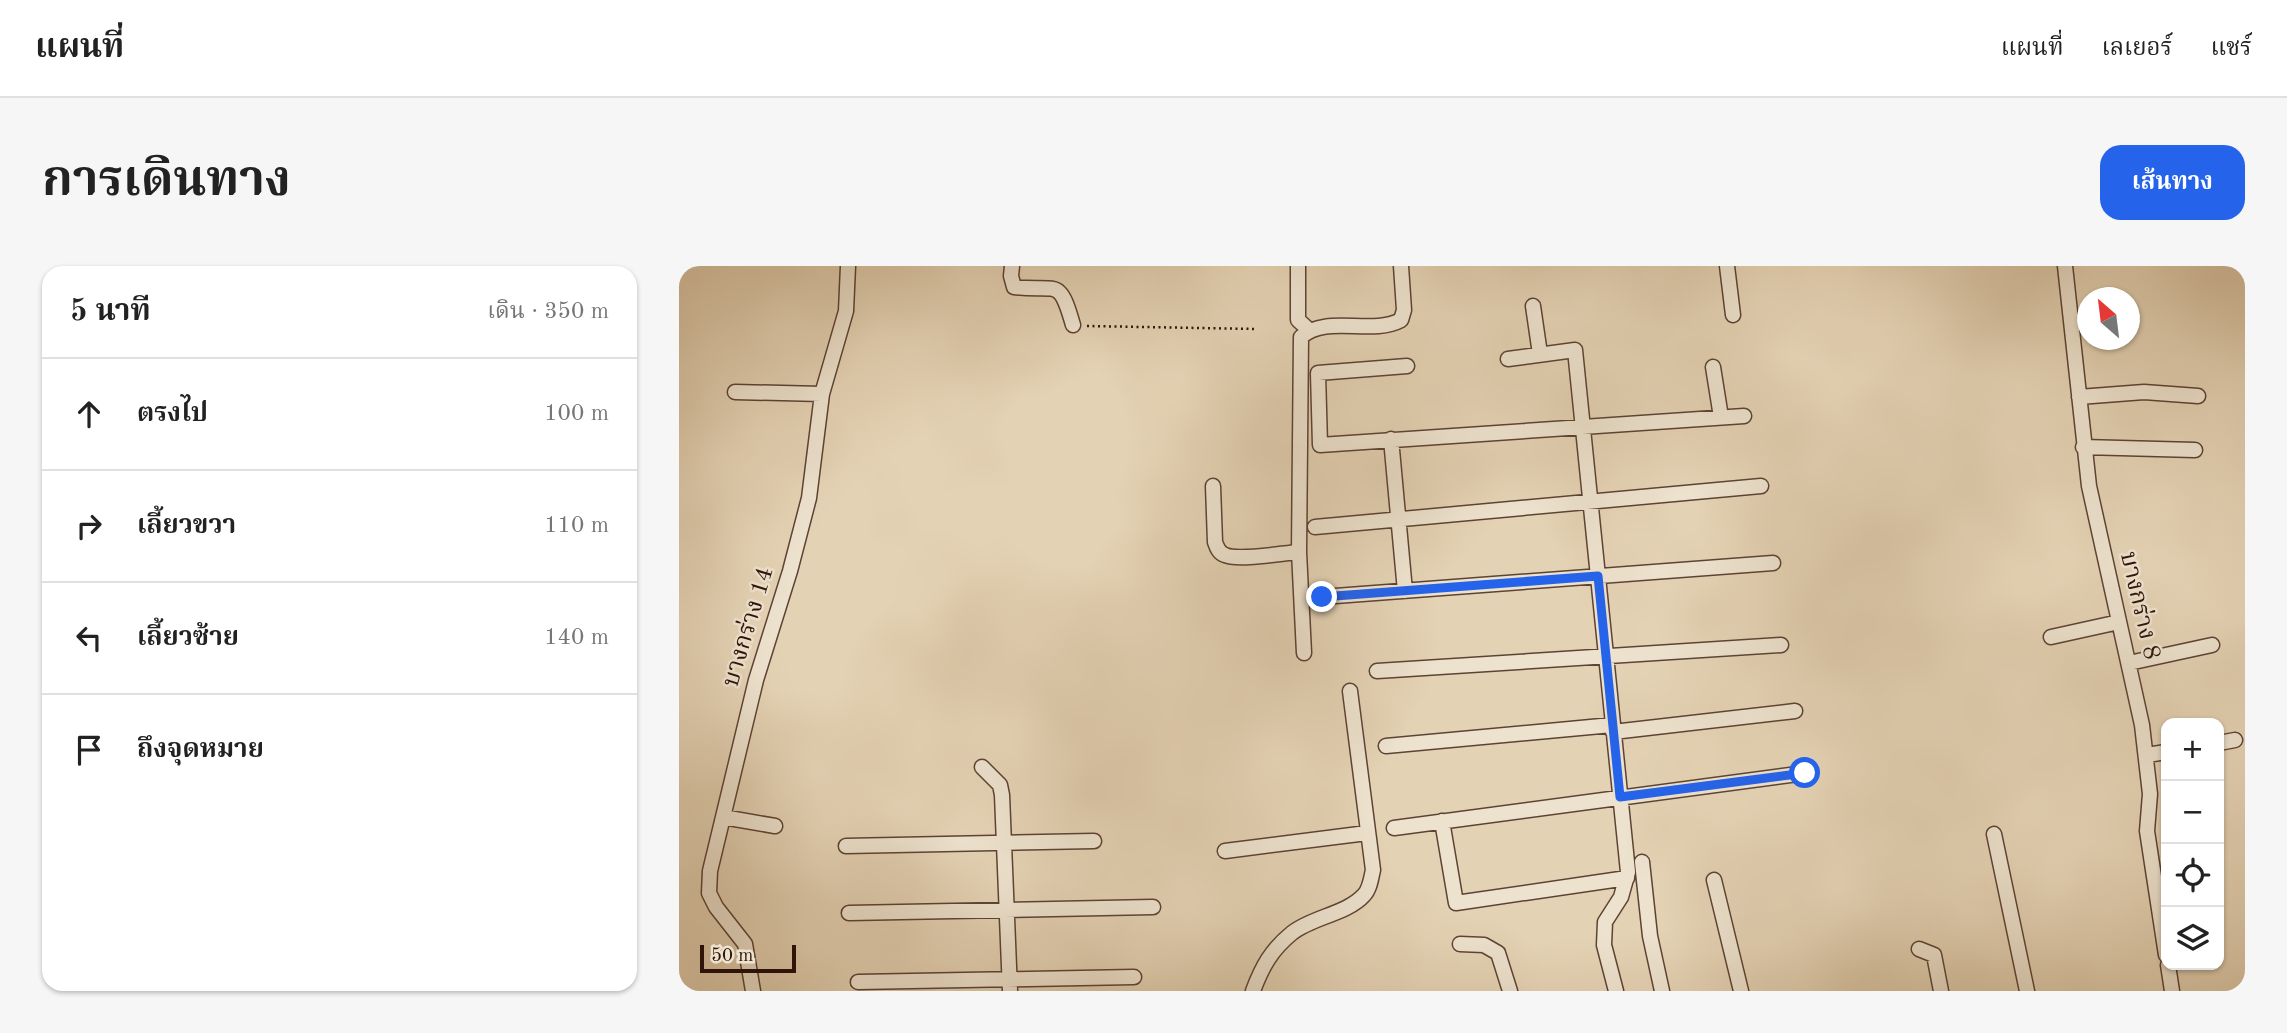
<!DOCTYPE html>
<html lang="th">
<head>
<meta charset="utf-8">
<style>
  body { margin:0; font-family:"Old Standard TT","Noto Serif Thai",serif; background:#f6f6f6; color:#222 }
  .controls { position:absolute; right:21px; bottom:21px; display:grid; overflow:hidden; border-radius:14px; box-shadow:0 2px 5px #0004 }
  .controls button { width:63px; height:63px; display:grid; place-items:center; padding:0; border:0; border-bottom:2px solid #e0e0e0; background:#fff; color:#222; font:35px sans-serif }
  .compass { position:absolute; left:1398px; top:21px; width:63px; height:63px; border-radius:50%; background:#fff; box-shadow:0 2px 5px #0004; rotate:332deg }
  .scale { position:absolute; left:21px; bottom:18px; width:96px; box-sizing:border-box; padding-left:7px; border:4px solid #301309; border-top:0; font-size:19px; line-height:24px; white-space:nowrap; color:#301309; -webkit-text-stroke:5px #ede2ce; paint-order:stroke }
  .stop { position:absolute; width:21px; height:21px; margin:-16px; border:5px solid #2563eb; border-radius:50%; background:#fff }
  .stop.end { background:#2563eb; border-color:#fff; box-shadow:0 2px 7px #0008 }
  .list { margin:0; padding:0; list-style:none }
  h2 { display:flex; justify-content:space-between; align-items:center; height:91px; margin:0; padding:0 28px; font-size:30px }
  h2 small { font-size:23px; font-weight:400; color:#767676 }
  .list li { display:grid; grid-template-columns:46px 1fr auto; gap:21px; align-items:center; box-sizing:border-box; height:112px; padding:0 28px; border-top:2px solid #e0e0e0 }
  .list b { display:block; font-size:26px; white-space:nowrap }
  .list em { font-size:23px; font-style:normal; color:#767676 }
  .icon { flex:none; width:38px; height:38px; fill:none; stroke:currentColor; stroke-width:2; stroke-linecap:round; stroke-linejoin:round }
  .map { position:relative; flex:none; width:1566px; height:725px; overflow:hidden; border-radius:21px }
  header { display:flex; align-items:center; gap:42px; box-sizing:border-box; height:98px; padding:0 35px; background:#fff; border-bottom:2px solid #e0e0e0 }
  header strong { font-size:33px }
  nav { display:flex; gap:38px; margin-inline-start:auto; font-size:24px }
  .intro { display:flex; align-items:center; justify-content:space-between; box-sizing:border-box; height:168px; padding:0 42px }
  h1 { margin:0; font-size:49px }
  .button { padding:18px 32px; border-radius:21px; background:#2563eb; color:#fff; font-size:24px; font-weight:700 }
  main { display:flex; gap:42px; padding:0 42px }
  aside { flex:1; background:#fff; border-radius:21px; box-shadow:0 2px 5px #0004 }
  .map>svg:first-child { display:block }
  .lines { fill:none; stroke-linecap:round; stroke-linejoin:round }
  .minor-casing { stroke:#5d4334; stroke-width:17 }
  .path { stroke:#301309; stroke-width:2.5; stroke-dasharray:2 3.5; stroke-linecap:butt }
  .minor { stroke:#ede2ce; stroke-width:14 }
  .route { stroke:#2563eb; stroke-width:9 }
  .labels { text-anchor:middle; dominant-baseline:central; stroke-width:5; stroke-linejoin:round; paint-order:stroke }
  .street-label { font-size:24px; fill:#301309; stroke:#ede2ce }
</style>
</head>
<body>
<header>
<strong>แผนที่</strong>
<nav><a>แผนที่</a><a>เลเยอร์</a><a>แชร์</a></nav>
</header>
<div class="intro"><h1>การเดินทาง</h1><a class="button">เส้นทาง</a></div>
<main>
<aside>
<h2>5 นาที<small>เดิน · 350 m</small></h2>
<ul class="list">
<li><svg class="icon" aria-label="ahead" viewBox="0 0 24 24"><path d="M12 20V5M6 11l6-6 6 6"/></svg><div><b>ตรงไป</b></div><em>100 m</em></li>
<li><svg class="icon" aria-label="right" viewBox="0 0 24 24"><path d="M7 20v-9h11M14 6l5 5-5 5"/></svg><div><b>เลี้ยวขวา</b></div><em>110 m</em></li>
<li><svg class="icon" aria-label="left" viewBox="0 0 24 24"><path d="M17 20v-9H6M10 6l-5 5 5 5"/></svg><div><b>เลี้ยวซ้าย</b></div><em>140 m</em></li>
<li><svg class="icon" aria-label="arrive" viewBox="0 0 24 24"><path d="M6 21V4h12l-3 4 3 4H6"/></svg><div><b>ถึงจุดหมาย</b></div></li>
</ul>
</aside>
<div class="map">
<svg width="1566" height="725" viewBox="0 0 1566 725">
  <rect width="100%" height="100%" fill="#e4d2b4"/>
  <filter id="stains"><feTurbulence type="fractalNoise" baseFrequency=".00286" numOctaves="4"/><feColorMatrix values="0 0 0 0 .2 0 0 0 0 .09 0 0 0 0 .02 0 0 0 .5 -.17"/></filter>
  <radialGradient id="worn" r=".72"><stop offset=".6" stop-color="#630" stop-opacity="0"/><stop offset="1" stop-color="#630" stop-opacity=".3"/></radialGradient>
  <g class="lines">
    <defs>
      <path id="minor" d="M333 0 332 10 335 21C379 26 380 10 394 59
        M619 0V54L630 64
        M1048 0 1054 49
        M1386 0 1410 220 1463 459 1471 528 1468 565 1487 689
        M854 40 861 88
        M829 93 896 84 949 606 942 631 926 656 925 679 937 725
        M728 100 639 107 641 179 1065 150
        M1034 101 1042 151
        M56 126 143 128
        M1400 131 1465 126 1519 130
        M712 173 726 325
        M1404 181 1516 184
        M534 220 536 276C538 282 540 287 546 289 559 295 604 287 620 286L625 387
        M636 261 1082 220
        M620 286 622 71C648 48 692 70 722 54L725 44 722 0
        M643 331 1094 297
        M1372 371 1440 356
        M1450 397 1533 379
        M698 405 1102 379
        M934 466 1116 445
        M1540 477 1556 474
        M707 480 933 459
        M1468 489 1487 486
        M303 501 321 519 323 529 331 725
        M44 551 96 560
        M763 555 777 637 948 612
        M715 562 1126 507
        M1315 568 1348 725
        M167 580 415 575
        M546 585 688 567
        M963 596 971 670 983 725
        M1035 614 1062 725
        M170 647 474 641
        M781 678 805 679 819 687 831 725
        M1240 683 1255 689 1262 725
        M1489 699 1493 725
        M179 716 455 711
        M74 725 66 678 37 641 30 627 31 605 77 414 111 305 130 232 143 128 167 45 169 0
        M574 725C583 701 592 684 613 667 633 651 668 648 685 629 691 623 692 612 694 604L671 425"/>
    </defs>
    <use href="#minor" class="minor-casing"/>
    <path class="path" d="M408 60 577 63"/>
    <use href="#minor" class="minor"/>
  </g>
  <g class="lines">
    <path class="route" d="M643 331 919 310 941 531 1126 507"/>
  </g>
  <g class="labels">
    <g class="street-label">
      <text transform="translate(1460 340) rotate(77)">บางกร่าง 8</text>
      <text transform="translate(70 361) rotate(-73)">บางกร่าง 14</text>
    </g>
  </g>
  <rect width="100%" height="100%" filter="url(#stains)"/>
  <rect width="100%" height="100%" fill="url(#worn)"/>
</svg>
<div class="controls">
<button>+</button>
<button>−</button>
<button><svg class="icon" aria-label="locate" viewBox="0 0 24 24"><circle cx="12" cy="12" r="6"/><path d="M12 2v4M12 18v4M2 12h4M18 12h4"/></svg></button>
<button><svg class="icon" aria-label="layers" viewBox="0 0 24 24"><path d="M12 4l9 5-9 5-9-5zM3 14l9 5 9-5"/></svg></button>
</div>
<svg class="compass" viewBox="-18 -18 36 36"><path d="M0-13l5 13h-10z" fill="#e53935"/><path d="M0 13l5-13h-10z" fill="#767676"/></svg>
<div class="scale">50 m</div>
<div class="stop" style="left:1126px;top:507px"></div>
<div class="stop end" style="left:643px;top:331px"></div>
</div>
</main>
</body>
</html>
